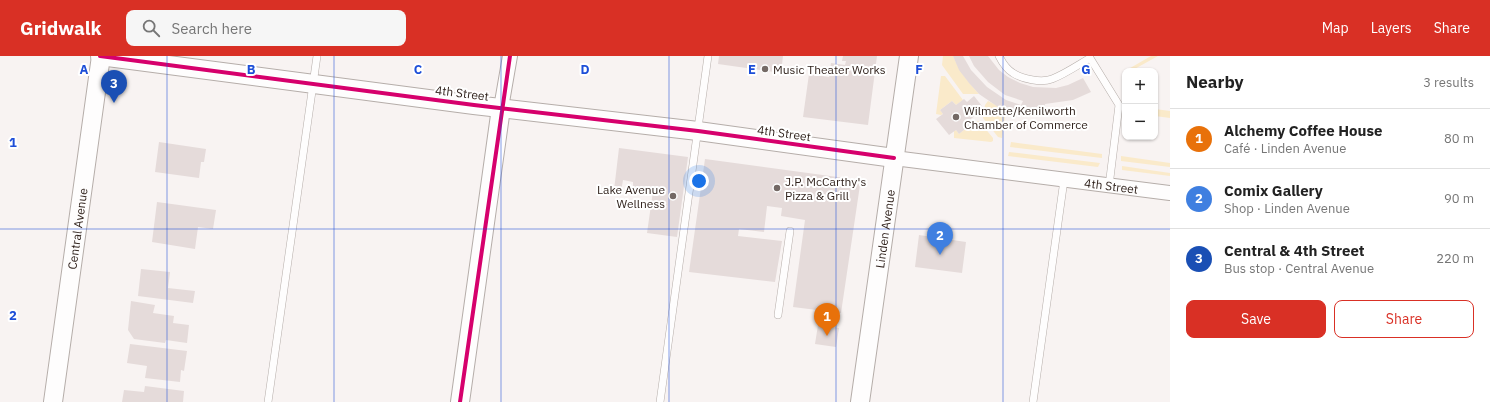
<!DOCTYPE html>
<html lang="en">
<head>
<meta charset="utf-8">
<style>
  body { margin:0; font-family:"IBM Plex Sans",sans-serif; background:#f6f6f6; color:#222 }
  .controls { position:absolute; right:12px; top:12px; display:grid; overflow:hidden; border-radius:8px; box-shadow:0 1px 3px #0004 }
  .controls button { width:36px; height:36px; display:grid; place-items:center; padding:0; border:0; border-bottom:1px solid #e0e0e0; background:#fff; color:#222; font:20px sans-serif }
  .you { position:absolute; left:699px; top:125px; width:14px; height:14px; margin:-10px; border:3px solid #fff; border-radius:50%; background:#1a73e8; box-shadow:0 0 0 6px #1a73e833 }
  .badge { display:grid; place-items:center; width:26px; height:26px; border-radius:50%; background:#d93025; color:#fff; font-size:13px; font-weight:700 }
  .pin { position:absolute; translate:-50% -33px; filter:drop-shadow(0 1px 2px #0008) }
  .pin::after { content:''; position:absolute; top:21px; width:14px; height:12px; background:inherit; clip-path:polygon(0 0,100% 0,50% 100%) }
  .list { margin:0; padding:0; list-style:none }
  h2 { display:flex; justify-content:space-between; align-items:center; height:52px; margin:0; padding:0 16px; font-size:17px }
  h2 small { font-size:13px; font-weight:400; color:#767676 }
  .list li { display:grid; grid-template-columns:26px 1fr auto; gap:12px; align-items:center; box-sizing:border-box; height:60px; padding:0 16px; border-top:1px solid #e0e0e0 }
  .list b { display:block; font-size:15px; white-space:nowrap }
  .list p { margin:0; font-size:13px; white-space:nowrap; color:#767676 }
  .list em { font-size:13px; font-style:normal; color:#767676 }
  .actions { display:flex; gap:8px; padding:12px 16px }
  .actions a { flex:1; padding:9px 0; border:1px solid #d93025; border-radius:8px; text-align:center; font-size:14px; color:#d93025 }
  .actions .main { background:#d93025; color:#fff }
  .icon { flex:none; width:22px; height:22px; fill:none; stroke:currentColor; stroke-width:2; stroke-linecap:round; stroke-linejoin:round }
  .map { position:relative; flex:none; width:1170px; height:346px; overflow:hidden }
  header { display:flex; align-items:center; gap:24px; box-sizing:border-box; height:56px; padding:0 20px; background:#d93025; color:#fff }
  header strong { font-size:19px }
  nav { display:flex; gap:22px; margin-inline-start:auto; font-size:14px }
  .search { width:280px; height:36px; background:#f6f6f6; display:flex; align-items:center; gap:10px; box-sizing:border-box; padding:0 14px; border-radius:8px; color:#767676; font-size:15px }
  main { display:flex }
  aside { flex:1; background:#fff }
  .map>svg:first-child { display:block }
  .green { fill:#faeaca }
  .building { fill:#e5dbda }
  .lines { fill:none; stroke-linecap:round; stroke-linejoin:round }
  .service-casing { stroke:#b5ada9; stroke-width:8 }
  .minor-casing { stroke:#b5ada9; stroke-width:16 }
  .tertiary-casing { stroke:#b5ada9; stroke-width:20 }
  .service { stroke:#fefdfd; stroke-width:7 }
  .minor { stroke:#fefdfd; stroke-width:14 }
  .tertiary { stroke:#fefdfd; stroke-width:18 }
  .cycleway-casing { stroke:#fff; stroke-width:6 }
  .cycleway { stroke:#d6006c; stroke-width:4 }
  .grid { fill:none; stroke:#1d4ed8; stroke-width:1; stroke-opacity:0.55 }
  .poi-dot { fill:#746965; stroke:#fff; stroke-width:1.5 }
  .labels { text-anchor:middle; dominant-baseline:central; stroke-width:4; stroke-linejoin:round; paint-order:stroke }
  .poi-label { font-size:12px; fill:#2d1f19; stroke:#fff; text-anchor:start }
  .street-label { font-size:12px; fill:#2d1f19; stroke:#fff }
  .grid-label { font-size:13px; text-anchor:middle; font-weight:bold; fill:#1d4ed8; stroke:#fff; stroke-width:4; stroke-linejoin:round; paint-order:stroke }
</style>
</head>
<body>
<header>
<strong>Gridwalk</strong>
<div class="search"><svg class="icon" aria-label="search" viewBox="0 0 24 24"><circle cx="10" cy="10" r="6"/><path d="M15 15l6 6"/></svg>Search here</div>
<nav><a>Map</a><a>Layers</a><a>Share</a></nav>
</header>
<main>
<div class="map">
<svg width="1170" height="346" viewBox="0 0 1170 346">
  <rect width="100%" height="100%" fill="#f8f3f2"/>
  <path class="green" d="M943 0H953C960 15 968 26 979 38H963L942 9Z
    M1151 0H1158L1131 15H1125Z
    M941 20H945L963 44 956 49 952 45 940 54 943 58 941 59 936 58Z
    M988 45 1006 54 1002 82 998 81 983 62 985 49Z
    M1155 53 1170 55V62L1155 60Z
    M975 65H979L993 82V85L991 86 954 82V75L956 74 959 78Z
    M1011 86 1102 98V102L1010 91Z
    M1009 96 1100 107 1098 111 1008 100Z
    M1121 100 1170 107V111L1121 105Z
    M1122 110 1170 117V120L1122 114Z"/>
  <path class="building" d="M719 0H783L781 17 718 8Z
    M843 0H877L868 69 803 61 809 18 829 21 831 7 845 9 846 5H842Z
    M953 0H963L971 14 987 31 1006 44 1021 49 1023 45 1005 39 988 26 974 10 969 0H988L999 14 1008 21 1020 27 1033 31 1056 32 1068 29 1083 22 1091 36 1073 44 1045 48V58L1020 55 1019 59 998 51 979 38 969 27 959 14Z
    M974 40 982 50 974 55 977 58 967 66 970 69 959 78 956 74 949 79 936 63 943 58 940 54 952 45 956 49 964 43 967 46Z
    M159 86 206 93 204 106H201L199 122 155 116Z
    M619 92 688 101 677 181 647 177 653 135 633 133V126L623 124 621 136 614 134Z
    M705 103 852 123 860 129 841 257 793 251 805 164 781 160 782 152 767 150 764 176 739 173 738 180 782 185 775 226 689 216Z
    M157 146 216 154 213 173 198 171 195 193 152 186Z
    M919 179 966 186 962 217 915 211Z
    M141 213 170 216 168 232 195 235 193 247 138 240Z
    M131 245 155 249 153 257 174 260 173 267 189 269 187 287 166 284 165 287 134 283 128 274Z
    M818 269 839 272 836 291 815 288Z
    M130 288 187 295 184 315 181 314 180 326 145 322 147 310 127 307Z
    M145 330 184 335 183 346H122L124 334 144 336Z"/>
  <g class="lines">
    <defs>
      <path id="service" d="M999 0C1002 6 1006 13 1013 17 1022 23 1041 27 1052 23 1065 18 1078 9 1090 2L1119 49 1109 130
        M778 259 790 175
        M268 346 317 0
        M660 346 708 0
        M1033 346 1064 124"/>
      <g id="minor">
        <path d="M501 52 510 0"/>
        <path id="s1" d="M894 102 1170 137"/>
      </g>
      <g id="tertiary">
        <path d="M100 0 474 49 698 75 894 102"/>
        <path id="s2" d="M53 346 101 0"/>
        <path d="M460 346 501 52"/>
        <path id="s3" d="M860 346 909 0"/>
      </g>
    </defs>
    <use href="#service" class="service-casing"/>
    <use href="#minor" class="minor-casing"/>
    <use href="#tertiary" class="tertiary-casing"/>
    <use href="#service" class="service"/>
    <use href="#minor" class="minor"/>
    <use href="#tertiary" class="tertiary"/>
    <defs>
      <path id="cycleway" d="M100 0 474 49 698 75 894 102
        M460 346 510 0"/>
    </defs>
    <use href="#cycleway" class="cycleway-casing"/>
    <use href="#cycleway" class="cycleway"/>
  </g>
  <path class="grid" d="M167 0V346M334 0V346M501 0V346M669 0V346M836 0V346M1003 0V346M0 173H1170"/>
  <g class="poi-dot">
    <circle cx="765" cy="13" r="4"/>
    <circle cx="956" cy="61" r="4"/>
    <circle cx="777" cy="132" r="4"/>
    <circle cx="673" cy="140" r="4"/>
  </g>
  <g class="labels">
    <g class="poi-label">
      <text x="773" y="13">Music Theater Works</text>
      <text x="964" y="54">Wilmette/Kenilworth<tspan x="964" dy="14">Chamber of Commerce</tspan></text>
      <text x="785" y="125">J.P. McCarthy's<tspan x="785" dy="14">Pizza &amp; Grill</tspan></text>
      <text x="665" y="133" text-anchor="end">Lake Avenue<tspan x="665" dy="14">Wellness</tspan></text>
    </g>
    <g class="street-label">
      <text transform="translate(462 37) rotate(7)">4th Street</text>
      <text transform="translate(784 77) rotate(8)">4th Street</text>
      <text stroke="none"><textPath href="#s1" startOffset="219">4th Street</textPath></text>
      <text stroke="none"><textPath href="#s2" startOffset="175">Central Avenue</textPath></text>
      <text stroke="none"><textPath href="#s3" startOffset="175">Linden Avenue</textPath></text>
    </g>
  </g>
  <g class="grid-label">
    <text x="84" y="18">A</text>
    <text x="251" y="18">B</text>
    <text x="418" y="18">C</text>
    <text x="585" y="18">D</text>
    <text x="752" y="18">E</text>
    <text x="919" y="18">F</text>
    <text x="1086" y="18">G</text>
    <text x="13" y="91">1</text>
    <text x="13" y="264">2</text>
  </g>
</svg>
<div class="controls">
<button>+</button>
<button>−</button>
</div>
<div class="you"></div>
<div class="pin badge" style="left:827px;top:280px;background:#e8710a">1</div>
<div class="pin badge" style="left:940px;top:199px;background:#3f7fe0">2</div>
<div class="pin badge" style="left:114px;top:47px;background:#1a4fb4">3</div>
</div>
<aside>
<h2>Nearby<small>3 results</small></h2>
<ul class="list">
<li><span class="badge" style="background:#e8710a">1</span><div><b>Alchemy Coffee House</b><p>Café · Linden Avenue</p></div><em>80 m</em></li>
<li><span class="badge" style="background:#3f7fe0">2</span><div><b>Comix Gallery</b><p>Shop · Linden Avenue</p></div><em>90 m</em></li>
<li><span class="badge" style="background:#1a4fb4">3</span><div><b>Central &amp; 4th Street</b><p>Bus stop · Central Avenue</p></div><em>220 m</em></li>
</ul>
<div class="actions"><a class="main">Save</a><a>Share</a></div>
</aside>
</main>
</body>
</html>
